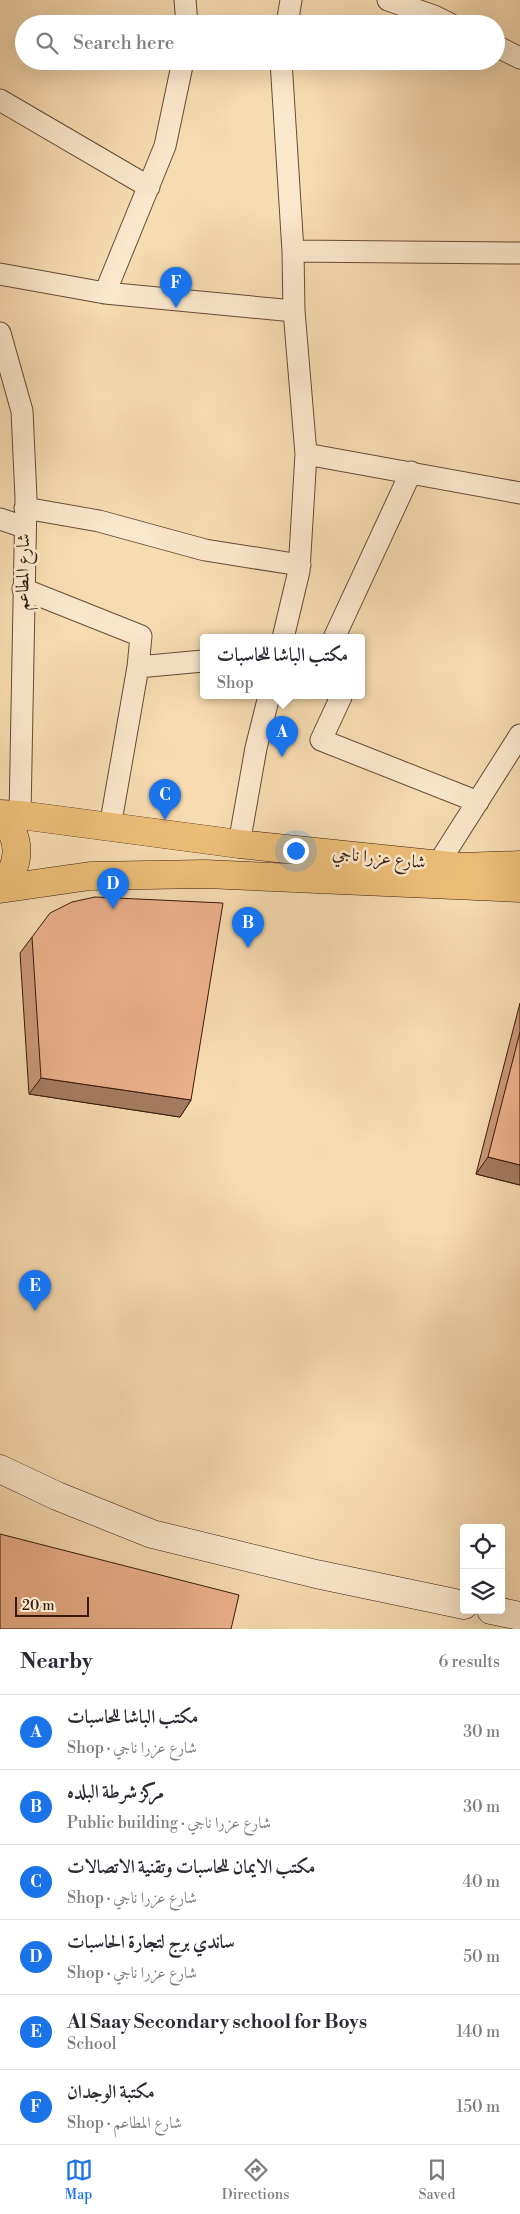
<!DOCTYPE html>
<html lang="en">
<head>
<meta charset="utf-8">
<style>
  body { margin:0; font-family:"Libre Bodoni",Amiri,serif; background:#f7f7f7; color:#2b2b33 }
  .controls { position:absolute; right:15px; bottom:15px; display:grid; overflow:hidden; border-radius:5px; box-shadow:0 5px 20px #0002 }
  .controls button { width:45px; height:45px; display:grid; place-items:center; padding:0; border:0; border-bottom:1px solid #e1e1e2; background:#fff; color:#2b2b33; font:25px sans-serif }
  .scale { position:absolute; left:15px; bottom:12px; width:74px; box-sizing:border-box; padding-left:5px; border:2px solid #3a190b; border-top:0; font-size:14px; line-height:18px; white-space:nowrap; color:#3a190b; -webkit-text-stroke:4px #fae8cc; paint-order:stroke }
  .you { position:absolute; left:295px; top:850px; width:18px; height:18px; margin:-12px; border:4px solid #fff; border-radius:50%; background:#1a73e8; box-shadow:0 0 0 8px #1a73e833 }
  .badge { display:grid; place-items:center; width:32px; height:32px; border-radius:50%; background:#1a73e8; color:#fff; font-size:16px; font-weight:700 }
  .pin { position:absolute; translate:-50% -41px; filter:drop-shadow(0 1px 2px #0008) }
  .pin::after { content:''; position:absolute; top:26px; width:18px; height:15px; background:inherit; clip-path:polygon(0 0,100% 0,50% 100%) }
  .popup { position:absolute; left:200px; top:634px; width:165px; height:65px; box-sizing:border-box; display:grid; place-content:center; border-radius:5px; background:#fff; filter:drop-shadow(0 1px 4px #0005); font-size:16px; white-space:nowrap; color:#7c7c81 }
  .popup b { font-size:19px; color:#2b2b33 }
  .popup::after { content:''; position:absolute; left:50%; top:100%; margin-left:-10px; border:10px solid transparent; border-top-color:#fff }
  .list { margin:0; padding:0; list-style:none }
  h2 { display:flex; justify-content:space-between; align-items:center; height:65px; margin:0; padding:0 20px; font-size:21px }
  h2 small { font-size:16px; font-weight:400; color:#7c7c81 }
  .list li { display:grid; grid-template-columns:32px 1fr auto; gap:15px; align-items:center; box-sizing:border-box; height:75px; padding:0 20px; border-top:1px solid #e1e1e2 }
  .list b { display:block; font-size:19px; white-space:nowrap }
  .list p { margin:0; font-size:16px; white-space:nowrap; color:#7c7c81 }
  .list em { font-size:16px; font-style:normal; color:#7c7c81 }
  .icon { flex:none; width:28px; height:28px; fill:none; stroke:currentColor; stroke-width:2; stroke-linecap:round; stroke-linejoin:round }
  .map { position:relative; flex:none; width:520px; height:1629px; overflow:hidden }
  .search { position:absolute; background:#fff; box-shadow:0 5px 20px #0002; left:15px; right:15px; top:15px; height:55px; display:flex; align-items:center; gap:12px; box-sizing:border-box; padding:0 18px; border-radius:28px; color:#7c7c81; font-size:19px }
  .sheet { height:515px; background:#fff }
  nav { display:flex; justify-content:space-around; align-items:center; box-sizing:border-box; height:70px; border-top:1px solid #e1e1e2; background:#fff; font-size:14px; color:#7c7c81 }
  nav a { display:grid; justify-items:center; gap:2px }
  nav .on { color:#1a73e8 }
  .map>svg:first-child { display:block }
  .lines { fill:none; stroke-linecap:round; stroke-linejoin:round }
  .street-casing { stroke:#694a34; stroke-width:23 }
  .secondary-casing { stroke:#3a190b; stroke-width:29 }
  .primary-casing { stroke:#3a190b; stroke-width:29 }
  .street { stroke:#fae8cc; stroke-width:21 }
  .secondary { stroke:#fae8cc; stroke-width:28 }
  .primary { stroke:#ecbe78; stroke-width:28 }
  .wall { fill:#cb9878; stroke:#3a190b }
  .shaded-wall { fill:#a57c62; stroke:#3a190b }
  .building { fill:#ecb18c; stroke:#3a190b }
  .labels { text-anchor:middle; dominant-baseline:central; stroke-width:5; stroke-linejoin:round; paint-order:stroke }
  .street-label { font-size:18px; fill:#3a190b; stroke:#fae8cc }
</style>
</head>
<body>
<div class="map">
<svg width="520" height="1629" viewBox="0 0 520 1629">
  <rect width="100%" height="100%" fill="#f7dbb1"/>
  <filter id="stains"><feTurbulence type="fractalNoise" baseFrequency=".004" numOctaves="4"/><feColorMatrix values="0 0 0 0 .2 0 0 0 0 .09 0 0 0 0 .02 0 0 0 .5 -.17"/></filter>
  <radialGradient id="worn" r=".72"><stop offset=".6" stop-color="#630" stop-opacity="0"/><stop offset="1" stop-color="#630" stop-opacity=".3"/></radialGradient>
  <g class="lines">
    <defs>
      <path id="street" d="M185 0 187 24
        M388 0 434 16 450 24
        M287 24 291 0
        M496 46 520 58
        M281 61 293 251 294 311 306 454 299 571 283 638
        M0 100 149 187
        M293 251 520 253
        M0 274 105 293 294 311
        M105 293 165 146 183 61
        M0 333 22 411 26 498 20 815
        M306 454 520 493
        M25 508 99 521 205 550 300 565
        M0 519 24 527
        M23 589 141 636 138 667 203 661
        M334 638 411 472
        M338 696 341 697 321 740 478 802
        M110 827 138 667
        M239 844 256 748 269 696
        M438 864 520 735"/>
      <path id="secondary" d="M0 1469 57 1496 152 1534 316 1574 464 1605
        M491 1610 520 1616"/>
      <path id="primary" d="M0 814 20 815 239 844 460 867 520 865
        M0 817C23 837 21 867 0 887
        M0 889 90 876 205 874 520 888"/>
    </defs>
    <use href="#street" class="street-casing"/>
    <use href="#secondary" class="secondary-casing"/>
    <use href="#primary" class="primary-casing"/>
    <use href="#street" class="street"/>
    <use href="#secondary" class="secondary"/>
    <use href="#primary" class="primary"/>
  </g>
  <path class="wall" d="M32 937 191 1100 180 1117 29 1094 20 953Z
    M520 1003V1185L476 1174Z"/>
  <path class="shaded-wall" d="M41 1078 191 1100 180 1117 29 1094Z
    M488 1157 520 1165V1185L476 1174Z"/>
  <path class="building" d="M95 897 223 903 191 1100 41 1078 32 937 50 913 72 902Z
    M520 1032V1165L488 1157Z
    M0 1534 239 1595 231 1629H0Z"/>
  <g class="labels">
    <g class="street-label">
      <text transform="translate(23 572) rotate(-89)">شارع المطاعم</text>
      <text transform="translate(379 858) rotate(6)">شارع عزرا ناجي</text>
    </g>
  </g>
  <rect width="100%" height="100%" filter="url(#stains)"/>
  <rect width="100%" height="100%" fill="url(#worn)"/>
</svg>
<div class="controls">
<button><svg class="icon" aria-label="locate" viewBox="0 0 24 24"><circle cx="12" cy="12" r="6"/><path d="M12 2v4M12 18v4M2 12h4M18 12h4"/></svg></button>
<button><svg class="icon" aria-label="layers" viewBox="0 0 24 24"><path d="M12 4l9 5-9 5-9-5zM3 14l9 5 9-5"/></svg></button>
</div>
<div class="scale">20 m</div>
<div class="you"></div>
<div class="pin badge" style="left:282px;top:757px">A</div>
<div class="popup"><b>مكتب الباشا للحاسبات</b>Shop</div>
<div class="pin badge" style="left:248px;top:948px">B</div>
<div class="pin badge" style="left:165px;top:820px">C</div>
<div class="pin badge" style="left:113px;top:909px">D</div>
<div class="pin badge" style="left:35px;top:1311px">E</div>
<div class="pin badge" style="left:176px;top:308px">F</div>
<div class="search"><svg class="icon" aria-label="search" viewBox="0 0 24 24"><circle cx="10" cy="10" r="6"/><path d="M15 15l6 6"/></svg>Search here</div>
</div>
<section class="sheet">
<h2>Nearby<small>6 results</small></h2>
<ul class="list">
<li><span class="badge">A</span><div><b>مكتب الباشا للحاسبات</b><p>Shop · شارع عزرا ناجي</p></div><em>30 m</em></li>
<li><span class="badge">B</span><div><b>مركز شرطة البلده</b><p>Public building · شارع عزرا ناجي</p></div><em>30 m</em></li>
<li><span class="badge">C</span><div><b>مكتب الايمان للحاسبات وتقنية الاتصالات</b><p>Shop · شارع عزرا ناجي</p></div><em>40 m</em></li>
<li><span class="badge">D</span><div><b>ساندي برج لتجارة الحاسبات</b><p>Shop · شارع عزرا ناجي</p></div><em>50 m</em></li>
<li><span class="badge">E</span><div><b>Al Saay Secondary school for Boys</b><p>School</p></div><em>140 m</em></li>
<li><span class="badge">F</span><div><b>مكتبة الوجدان</b><p>Shop · شارع المطاعم</p></div><em>150 m</em></li>
</ul>
</section>
<nav>
<a class="on"><svg class="icon" aria-label="map" viewBox="0 0 24 24"><path d="M3 6l6-2 6 2 6-2v14l-6 2-6-2-6 2zM9 4v14M15 6v14"/></svg>Map</a>
<a><svg class="icon" aria-label="directions" viewBox="0 0 24 24"><path d="M12 3l9 9-9 9-9-9zM9 14v-3h6M13 9l2 2-2 2"/></svg>Directions</a>
<a><svg class="icon" aria-label="saved" viewBox="0 0 24 24"><path d="M7 4h10v16l-5-4-5 4z"/></svg>Saved</a>
</nav>
</body>
</html>
